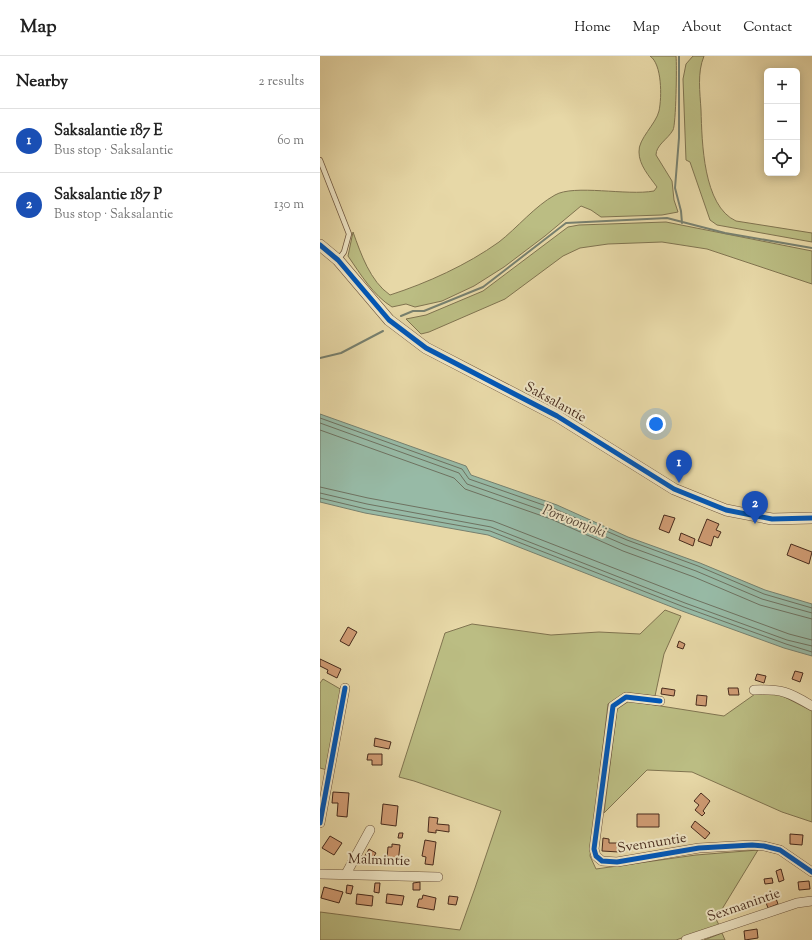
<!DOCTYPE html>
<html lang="en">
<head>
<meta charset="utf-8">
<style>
  body { margin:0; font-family:"Sorts Mill Goudy",serif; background:#f2f2f2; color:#222 }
  .controls { position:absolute; right:12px; top:12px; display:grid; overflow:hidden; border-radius:6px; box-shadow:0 2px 10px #0003 }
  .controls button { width:36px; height:36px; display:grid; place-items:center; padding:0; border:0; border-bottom:1px solid #e0e0e0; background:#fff; color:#222; font:20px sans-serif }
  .you { position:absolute; left:336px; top:368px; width:14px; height:14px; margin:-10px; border:3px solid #fff; border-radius:50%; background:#1a73e8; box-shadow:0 0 0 6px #1a73e833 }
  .badge { display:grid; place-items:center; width:26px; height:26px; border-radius:50%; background:#7c3aed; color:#fff; font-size:13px; font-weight:700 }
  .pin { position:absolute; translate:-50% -33px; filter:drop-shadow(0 1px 2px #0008) }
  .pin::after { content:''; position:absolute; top:21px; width:14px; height:12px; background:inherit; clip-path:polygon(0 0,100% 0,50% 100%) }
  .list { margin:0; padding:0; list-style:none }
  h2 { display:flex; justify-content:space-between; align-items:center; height:52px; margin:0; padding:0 16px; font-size:17px }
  h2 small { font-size:13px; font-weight:400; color:#767676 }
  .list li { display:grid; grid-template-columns:26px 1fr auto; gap:12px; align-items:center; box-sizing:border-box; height:64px; padding:0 16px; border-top:1px solid #e0e0e0 }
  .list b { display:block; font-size:15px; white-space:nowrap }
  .list p { margin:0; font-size:13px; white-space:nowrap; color:#767676 }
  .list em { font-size:13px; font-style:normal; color:#767676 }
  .icon { flex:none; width:22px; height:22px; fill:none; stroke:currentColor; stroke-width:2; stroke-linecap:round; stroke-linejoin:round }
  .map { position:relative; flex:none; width:492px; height:884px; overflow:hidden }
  header { display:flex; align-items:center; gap:24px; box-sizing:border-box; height:56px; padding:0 20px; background:#fff; border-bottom:1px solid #e0e0e0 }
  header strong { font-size:19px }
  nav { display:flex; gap:22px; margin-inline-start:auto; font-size:14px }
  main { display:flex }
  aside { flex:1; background:#fff }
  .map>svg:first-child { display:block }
  .green { fill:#bbbd83; stroke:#807450 }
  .water { fill:#97baa6; stroke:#77806f }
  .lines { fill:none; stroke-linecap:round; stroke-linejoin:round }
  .shore { stroke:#6e7261; stroke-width:1 }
  .stream { stroke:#77806f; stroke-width:2 }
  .building { fill:#d09c74; stroke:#462a1c }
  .service-casing { stroke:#6e563f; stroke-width:6 }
  .minor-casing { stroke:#6e563f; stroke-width:10 }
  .tertiary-casing { stroke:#6e563f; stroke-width:12 }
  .service { stroke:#efe6c6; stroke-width:4.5 }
  .minor { stroke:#efe6c6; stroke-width:9 }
  .tertiary { stroke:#efe6c6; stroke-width:11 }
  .cycleway-casing { stroke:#efe6c6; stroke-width:8 }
  .cycleway { stroke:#0057b8; stroke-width:5 }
  .labels { text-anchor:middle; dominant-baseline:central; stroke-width:4; stroke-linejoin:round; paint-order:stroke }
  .street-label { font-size:14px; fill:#462a1c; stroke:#efe6c6 }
  .water-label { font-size:15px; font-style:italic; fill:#564738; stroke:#efe6c6 }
</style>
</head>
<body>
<header>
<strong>Map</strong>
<nav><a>Home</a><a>Map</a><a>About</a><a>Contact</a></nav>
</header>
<main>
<aside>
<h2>Nearby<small>2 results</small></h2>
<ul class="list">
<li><span class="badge" style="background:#1a4fb4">1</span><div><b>Saksalantie 187 E</b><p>Bus stop · Saksalantie</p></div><em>60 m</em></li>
<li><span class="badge" style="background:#1a4fb4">2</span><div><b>Saksalantie 187 P</b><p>Bus stop · Saksalantie</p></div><em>130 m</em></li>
</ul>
</aside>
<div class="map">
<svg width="492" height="884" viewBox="0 0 492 884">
  <rect width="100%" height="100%" fill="#e7d8a7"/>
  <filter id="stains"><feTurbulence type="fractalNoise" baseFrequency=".005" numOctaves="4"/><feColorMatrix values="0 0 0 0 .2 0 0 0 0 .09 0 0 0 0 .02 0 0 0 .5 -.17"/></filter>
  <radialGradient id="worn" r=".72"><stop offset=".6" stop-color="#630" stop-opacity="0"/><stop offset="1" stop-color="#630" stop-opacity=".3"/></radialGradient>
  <path class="green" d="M330 0H356C357 9 356 69 353 74 348 83 336 89 336 99L352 125 354 144 358 156 342 159 281 161 271 154 261 150 225 180 184 211 154 230 122 245 95 251 86 248 72 251C53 239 41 219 28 200L33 176C41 198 50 225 70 239 107 227 147 209 179 186 197 172 215 150 235 139 254 128 307 140 334 135L337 131C329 120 319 109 319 96 318 83 336 68 339 55 342 41 342 8 330 0Z
    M373 0H384C377 17 380 36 381 54 382 86 383 150 416 165L492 177V186L397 169 390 164 370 106 366 104 363 23 366 8Z
    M346 166 492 195V228L387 193 342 186 288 188 260 192 243 200 185 243 109 276 101 278 86 263 106 259 163 235 248 171 259 169Z
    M345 554 361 560 344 598 335 640 305 637 288 648 270 800 276 813 376 799 438 794 396 863 399 869 356 884H0V856L140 874 155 832 181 755 94 725 79 721 125 577 152 568 231 579 279 576 320 578Z
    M3 623 22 634 7 714 0 712V627Z
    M445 631 492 655V766L462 756 372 716 327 714 284 757 297 653 309 645 404 660Z
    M402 877 405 884H384Z"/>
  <path class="water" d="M0 358 146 410 151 419 237 449 308 481 380 507 445 534 492 548V600L464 592 362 555 168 479 45 457 0 446Z"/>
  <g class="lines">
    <path class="shore" d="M0 362 142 413 149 423 235 453 307 484 378 510 444 538 492 552
      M0 367 139 417 147 428 233 458 305 489 376 515 442 543 492 557
      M0 374 134 422 145 433 231 463 303 495 374 521 440 549 492 563
      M0 431 48 442 173 465 368 541 469 578 492 584
      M0 437 47 448 171 471 365 547 467 584 492 590
      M0 442 46 453 170 475 364 551 466 588 492 596"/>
    <path class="stream" d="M359 0V82L355 132 361 155 362 167
      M81 260 93 255H104L163 231 246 167 347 162 405 177 492 192
      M0 302 21 297 63 275"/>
  </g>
  <path class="building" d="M344 459 355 462 349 477 339 473Z
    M387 463 399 468 396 474 401 476 398 482 394 480 391 490 378 485Z
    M361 477 375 483 373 490 359 484Z
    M471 488 492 496 489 508 467 499Z
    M28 571 37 576 29 590 20 585Z
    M359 585 365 588 363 593 357 591Z
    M0 603 21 613 17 622 7 617 8 614 0 610Z
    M475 615 483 617 480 626 472 623Z
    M437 618 446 620 444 627 435 624Z
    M342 632 355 634 354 640 341 638Z
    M408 632H418L419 639H409Z
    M377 639 387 640 386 650 376 649Z
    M55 682 71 686 69 693 54 690Z
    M48 698H62V709H52V704H47Z
    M13 736 29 737 27 761 17 760 18 747H12Z
    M381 737 390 745 383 755 385 757 382 760 375 754 379 749 374 745Z
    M63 748 78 750 76 770 61 768Z
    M317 758H339V771H317Z
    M109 761 118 762 117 768 129 769V776L116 774V777L108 776Z
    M375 765 390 777 385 783 371 771Z
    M79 777H83L82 782H78Z
    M470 778 483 779 482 789 470 788Z
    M10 780 22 787 14 799 2 792Z
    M283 782 289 783V787H299V796L282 795Z
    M105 784 116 786 113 809 105 808 106 801 102 800Z
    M72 788 80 789 78 807H70L71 802H67L68 791H72Z
    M49 793 56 797 50 807 43 803Z
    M461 813 464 824 459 826 456 815Z
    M452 822 453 827 445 828 444 823Z
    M489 825 490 833 479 834 478 826Z
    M100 826V834H93V827Z
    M55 827H60L59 837 54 836Z
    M27 829 33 830 31 838 26 837Z
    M4 831 23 836 19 847 1 842Z
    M37 838 53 840 52 850 36 848Z
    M67 838 84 840 82 849 66 847Z
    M103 839 116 842 114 854 97 851 99 843H102Z
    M129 840 138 841 136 849 128 848Z
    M455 840 458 848 448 852 445 844Z
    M437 873 438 882 425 884 424 875Z"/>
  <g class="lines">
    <defs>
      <path id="service" d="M0 104 29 178 24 196 18 204"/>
      <path id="minor" d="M434 634C462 633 469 636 492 650
        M340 645 306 641 293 650 274 793 276 800 282 805 297 806 379 792 432 789 444 790 460 794 492 816
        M0 767 25 632
        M0 818 118 821
        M26 818 50 774
        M366 884 477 847 492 845"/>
      <path id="tertiary" d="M0 189 18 204 69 264 106 292 237 360 354 433 406 454 452 463 492 462"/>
    </defs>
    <use href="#service" class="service-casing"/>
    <use href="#minor" class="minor-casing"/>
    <use href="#tertiary" class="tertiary-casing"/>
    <use href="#service" class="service"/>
    <use href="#minor" class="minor"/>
    <use href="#tertiary" class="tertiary"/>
    <defs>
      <path id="cycleway" d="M0 189 18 204 69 264 106 292 237 360 354 433 406 454 452 463 492 462
        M340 645 306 641 293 650 274 793 276 800 282 805 297 806 379 792 432 789 444 790 460 794 492 816
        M0 767 25 632"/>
    </defs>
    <use href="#cycleway" class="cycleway-casing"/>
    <use href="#cycleway" class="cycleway"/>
  </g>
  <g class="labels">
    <g class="street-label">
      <text transform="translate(235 347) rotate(29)">Saksalantie</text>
      <text transform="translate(332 788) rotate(-9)">Svennuntie</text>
      <text transform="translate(59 805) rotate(2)">Malmintie</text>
      <text transform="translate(424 850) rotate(-19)">Sexmanintie</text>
    </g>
    <g class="water-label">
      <text transform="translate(254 466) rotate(21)">Porvoonjoki</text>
    </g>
  </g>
  <rect width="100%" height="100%" filter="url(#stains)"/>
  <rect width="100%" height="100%" fill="url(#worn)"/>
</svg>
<div class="controls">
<button>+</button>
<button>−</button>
<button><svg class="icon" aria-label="locate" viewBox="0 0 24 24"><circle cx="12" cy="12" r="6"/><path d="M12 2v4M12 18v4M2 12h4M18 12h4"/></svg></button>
</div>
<div class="you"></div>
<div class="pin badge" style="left:359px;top:427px;background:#1a4fb4">1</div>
<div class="pin badge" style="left:435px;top:468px;background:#1a4fb4">2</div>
</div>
</main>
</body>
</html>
